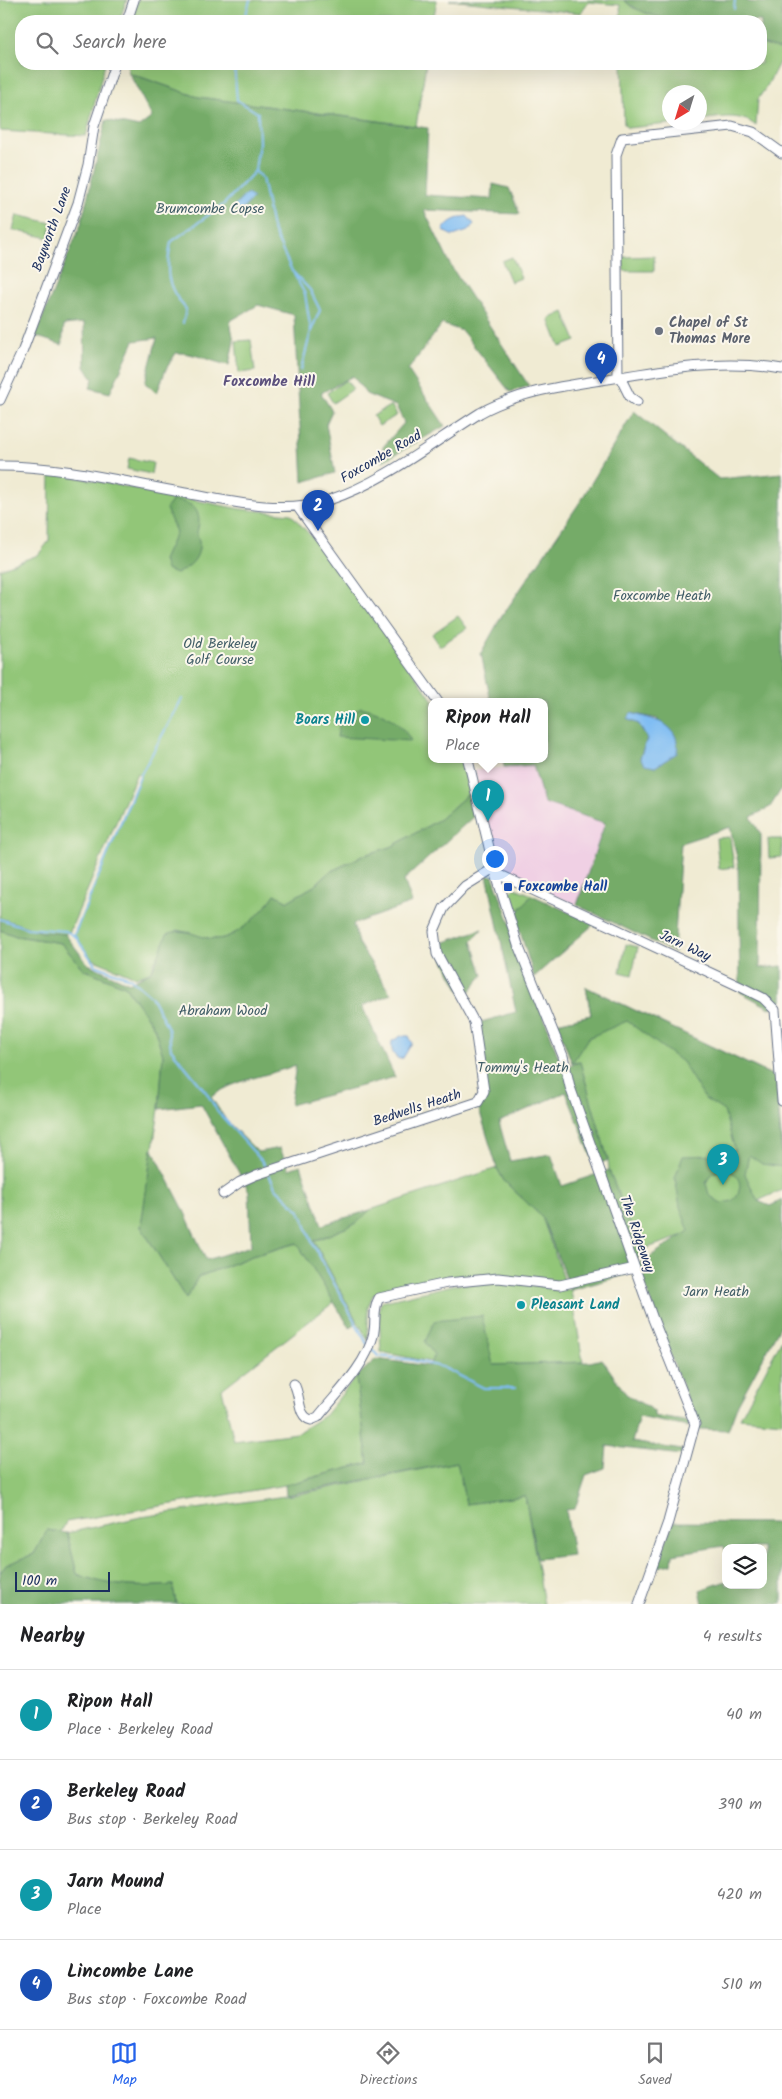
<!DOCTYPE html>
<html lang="en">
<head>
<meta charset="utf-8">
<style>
  body { margin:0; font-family:Kalam,sans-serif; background:#f2f2f2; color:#202124 }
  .controls { position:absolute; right:15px; bottom:15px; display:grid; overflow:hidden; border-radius:10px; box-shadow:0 5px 20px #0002 }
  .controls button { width:45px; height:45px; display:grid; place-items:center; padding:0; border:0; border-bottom:1px solid #e0e0e0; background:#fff; color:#202124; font:25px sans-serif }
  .compass { position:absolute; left:662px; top:85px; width:45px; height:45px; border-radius:50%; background:#fff; box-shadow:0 5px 20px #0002; rotate:218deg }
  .scale { position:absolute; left:15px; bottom:12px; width:95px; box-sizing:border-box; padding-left:5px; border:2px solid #1b2f5e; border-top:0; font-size:14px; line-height:18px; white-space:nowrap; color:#1b2f5e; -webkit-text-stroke:4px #fbf7ec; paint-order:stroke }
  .you { position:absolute; left:494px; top:858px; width:18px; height:18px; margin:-12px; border:4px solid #fff; border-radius:50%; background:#1a73e8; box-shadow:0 0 0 8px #1a73e833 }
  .badge { display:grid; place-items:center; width:32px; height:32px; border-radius:50%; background:#2563eb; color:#fff; font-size:16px; font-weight:700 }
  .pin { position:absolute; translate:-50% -41px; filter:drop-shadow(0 1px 2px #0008) }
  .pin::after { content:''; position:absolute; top:26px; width:18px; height:15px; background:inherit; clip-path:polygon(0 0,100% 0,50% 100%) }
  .popup { position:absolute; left:428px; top:698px; width:120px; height:65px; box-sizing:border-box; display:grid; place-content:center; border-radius:10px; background:#fff; filter:drop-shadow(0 1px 4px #0005); font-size:16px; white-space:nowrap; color:#757577 }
  .popup b { font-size:19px; color:#202124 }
  .popup::after { content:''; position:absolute; left:50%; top:100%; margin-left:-10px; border:10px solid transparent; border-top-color:#fff }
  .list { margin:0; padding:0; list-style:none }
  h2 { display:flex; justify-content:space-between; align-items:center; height:65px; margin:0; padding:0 20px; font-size:21px }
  h2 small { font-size:16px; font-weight:400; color:#757577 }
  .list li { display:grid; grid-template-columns:32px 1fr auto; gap:15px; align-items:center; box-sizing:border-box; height:90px; padding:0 20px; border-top:1px solid #e0e0e0 }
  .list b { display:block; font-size:19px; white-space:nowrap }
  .list p { margin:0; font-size:16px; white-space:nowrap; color:#757577 }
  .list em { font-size:16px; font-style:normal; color:#757577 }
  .icon { flex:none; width:28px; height:28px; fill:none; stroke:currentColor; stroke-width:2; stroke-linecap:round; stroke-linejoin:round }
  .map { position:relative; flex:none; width:782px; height:1604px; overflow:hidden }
  .search { position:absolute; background:#fff; box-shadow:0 5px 20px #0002; left:15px; right:15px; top:15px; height:55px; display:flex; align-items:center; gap:12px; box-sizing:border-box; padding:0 18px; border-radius:20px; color:#757577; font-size:19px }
  .sheet { height:425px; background:#fff }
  nav { display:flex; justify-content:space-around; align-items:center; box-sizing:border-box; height:70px; border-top:1px solid #e0e0e0; background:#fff; font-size:14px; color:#757577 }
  nav a { display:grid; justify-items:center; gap:2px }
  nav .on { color:#2563eb }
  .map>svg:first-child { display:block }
  .built { fill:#f0d0e4 }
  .green { fill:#92c678; stroke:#567a6b }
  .forest { fill:#75ab68; stroke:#486d63; fill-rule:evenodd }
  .water { fill:#80bdf3; stroke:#4e76a8 }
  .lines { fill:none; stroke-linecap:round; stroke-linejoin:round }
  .stream { stroke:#80bdf3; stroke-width:2 }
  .minor-casing { stroke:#667187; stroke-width:11 }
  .minor { stroke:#fff; stroke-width:9 }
  .worship-dot { fill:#6b7280; stroke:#fbf7ec; stroke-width:2 }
  .culture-dot { fill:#0f9aa8; stroke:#fbf7ec; stroke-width:2 }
  .transit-dot { fill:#1a4fb4; stroke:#fbf7ec; stroke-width:2 }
  .labels { text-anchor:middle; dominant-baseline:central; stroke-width:4; stroke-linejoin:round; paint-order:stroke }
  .park-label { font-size:14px; fill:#3f5c66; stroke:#fbf7ec }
  .street-label { font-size:14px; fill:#1b2f5e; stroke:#fbf7ec }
  .worship-label { font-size:14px; font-weight:bold; fill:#5b616d; stroke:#fbf7ec; text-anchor:start }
  .culture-label { font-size:14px; font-weight:bold; fill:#0d838f; stroke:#fbf7ec; text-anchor:end }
  .transit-label { font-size:14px; font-weight:bold; fill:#164399; stroke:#fbf7ec; text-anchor:start }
  .neighbourhood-label { font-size:15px; font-weight:bold; fill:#5c517d; stroke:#fbf7ec }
</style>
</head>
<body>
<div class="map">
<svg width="782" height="1604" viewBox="0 0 782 1604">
  <rect width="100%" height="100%" fill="#fbf7ec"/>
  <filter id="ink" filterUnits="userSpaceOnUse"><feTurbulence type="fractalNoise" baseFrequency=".02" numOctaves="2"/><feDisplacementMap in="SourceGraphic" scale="10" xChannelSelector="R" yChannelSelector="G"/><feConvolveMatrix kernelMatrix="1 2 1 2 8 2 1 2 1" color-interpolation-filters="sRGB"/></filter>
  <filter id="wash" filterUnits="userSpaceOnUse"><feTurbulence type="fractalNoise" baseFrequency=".0096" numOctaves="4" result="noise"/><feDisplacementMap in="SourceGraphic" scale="20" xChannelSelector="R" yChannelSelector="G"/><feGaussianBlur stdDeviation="1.12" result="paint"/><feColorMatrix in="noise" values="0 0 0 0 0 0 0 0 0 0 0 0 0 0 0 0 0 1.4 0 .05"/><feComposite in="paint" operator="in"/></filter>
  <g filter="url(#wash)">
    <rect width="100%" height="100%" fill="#f0ebd3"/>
    <path class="built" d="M533 765 544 803 605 822 577 905 500 871 475 770Z"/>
    <path class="green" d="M0 0H127L119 21H21V64H105L86 136 0 131Z
      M138 0H437L433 21H131Z
      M449 0H624L633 8 679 21H621L620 5 588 2 581 13Z
      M761 44 782 50V57L767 86 758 99 756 126C740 112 718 118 700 120V92H670V122L679 123 628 128 624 125 622 64H761Z
      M127 64H426L416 126 198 97 129 73Z
      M17 215 52 223 49 238 13 230Z
      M654 256V271H624L623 257Z
      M512 257 521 278 511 282 502 261Z
      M564 312 576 341 560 347 549 319Z
      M251 340 255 371 239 373 236 341Z
      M346 380 353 389 333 403 327 393Z
      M391 405 397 415 379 426 373 416Z
      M129 458 153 463 151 474 127 469Z
      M50 472 240 509 291 514 338 566 434 702H432V760H463L469 793 440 819 391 847 364 855 328 873 314 886 288 901 275 894C265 911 236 940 215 939 203 938 189 933 177 930L154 962 152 971 136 977 92 959 74 935 141 775 137 773 70 931 65 934 42 932 0 918V569L38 555 49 541Z
      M458 616 467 628 440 646 432 634Z
      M730 837 734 867 719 869 716 838Z
      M768 839H782V857L769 858Z
      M515 888 532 895 515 915 509 893Z
      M0 930 16 936 61 943 83 969 125 986 154 1027 163 1055 159 1109 141 1227 186 1299 198 1277 252 1256 298 1243 334 1302 222 1389 234 1441 297 1433 325 1415 356 1377 368 1463 285 1485 66 1522 61 1532 47 1530 34 1554 6 1565 0 1573Z
      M626 944 638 947 632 975 620 972Z
      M586 987 776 1077 782 1145V1190L674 1239 641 1250 609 1170 608 1160 580 1062 572 1063 557 1023 591 1015Z
      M497 1168 504 1181 542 1217 565 1282 473 1278 415 1284 373 1295 368 1307V1340L332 1278 314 1241 357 1223 370 1210Z
      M498 1281 571 1290 583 1362 492 1365 482 1316 434 1355 431 1362 381 1352 379 1309 381 1302 453 1285Z
      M782 1339V1422L740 1418Z
      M458 1462 466 1504 525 1496 544 1604H176L173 1585C139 1588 109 1587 77 1574L67 1533 141 1517 299 1494Z"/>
    <path class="forest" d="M624 0H747L748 2 782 3V50L761 44V21C720 21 656 29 624 0Z
      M129 73 198 97 428 128 425 195 492 199 493 184 509 188 520 214 424 210 452 268 529 386 510 392 462 331 442 324 408 370 445 426 382 462 383 447 404 423 396 406 366 394 353 376 321 393 332 411 326 424 335 473 303 482 294 315 258 305 230 321 234 341 229 365C211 362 194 352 176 353L166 369 157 393 145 383 157 338 134 341 110 393 90 388 93 379 85 367 84 323 64 325 62 345 35 336 81 224 106 120 139 127 152 117Z
      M634 411 719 479 782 473V788L770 807 751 817 761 835 760 968 782 966V1001L770 1008 740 992 738 862 730 827 681 843 674 952 577 905 605 823 544 803 533 765 504 767 503 760H544V702H491L481 653 500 619 580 502ZM631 713 658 719 640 758 647 739 639 724 627 719Z
      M173 500C187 502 199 505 199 522 199 526 197 530 197 534 197 536 199 539 199 541 201 558 190 567 176 574L166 570 163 560 176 532 166 509Z
      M361 707C382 712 400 720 411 741L337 737 340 721Z
      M469 793 474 816 404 880 412 903 353 924 358 943 391 994 362 1006 395 1077 290 1105 296 1065C268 1076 235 1079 211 1097L226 1120 258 1152 280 1148 289 1169 301 1165 322 1225 370 1210 357 1223 314 1241 357 1322 350 1328 297 1243 252 1256 198 1277 186 1299 141 1227 152 1148 183 1208 206 1260 251 1246 249 1191 201 1104 159 1109 163 1055 154 1027 125 986 83 969 61 943 16 936 0 930V918L42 932 65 934 88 964 129 983 152 971 167 934C187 926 196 938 215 939 236 940 265 910 275 894L288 901 314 886 328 873 364 855 391 847 440 819Z
      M487 875 493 876 562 1067 580 1062 608 1160 595 1166 566 1092 499 1122 510 1161 551 1154 562 1186 609 1170 641 1250 632 1273 571 1290 542 1217 504 1181 497 1168 478 1106 486 1095 478 1023 516 1012Z
      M532 895 594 924 534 977 515 915Z
      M482 929 472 941 483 975 464 998 445 963 439 944Z
      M586 987 776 1077 782 1167 762 1164 749 1155 745 1174 758 1201 770 1206 782 1200V1323L737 1406 728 1430 698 1429 637 1265 689 1231 680 1207 675 1178 683 1156 714 1155 735 1150 724 1111 705 1099 682 1062 627 1021 588 1038 572 1063 557 1023 591 1015ZM723 1169C740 1172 746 1188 732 1201L721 1203 709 1195 706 1183 711 1174Z
      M482 1316 493 1365 590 1362 602 1359 626 1394 654 1411V1416L690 1422 688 1427 639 1417 632 1442 682 1450 681 1455 607 1446 605 1468 586 1475 575 1509 566 1510 573 1555 537 1559 525 1496 466 1504 457 1462 286 1495 285 1485 368 1463 356 1377 376 1359 429 1366 434 1355 425 1342 434 1321Z
      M673 1522 782 1523V1604H703L700 1590 726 1581V1585H763V1548H726V1554L724 1546 673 1554 672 1564 656 1567Z
      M47 1530 67 1533 77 1574C109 1587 139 1588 173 1585L176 1604H0V1573L6 1565 34 1554Z"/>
    <path class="water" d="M247 193 253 198 240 212 234 207Z
      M467 216 474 224 468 231 453 236 443 231C447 221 457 218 467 216Z
      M631 713C652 720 681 721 677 753L655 767 645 765 640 758 647 739 639 724 627 719Z
      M401 1036H409L412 1043 403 1058 399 1059C392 1055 391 1049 392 1041Z"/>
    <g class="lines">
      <path class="stream" d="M734 9 735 0
        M244 21 250 0
        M255 171 262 178 272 228 292 271 310 290 320 310 311 331 301 370
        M294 274 305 294 311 331
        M183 323 186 309C165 286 166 270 171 242L224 204 255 171 259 143 258 113 237 100 234 64
        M0 919 27 928 66 931 76 937 95 965 130 978 151 996 168 1028 171 1049 206 1092 218 1112 261 1160 266 1168
        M74 935 141 774 182 699
        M269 1175 276 1188 300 1211 313 1244 367 1344
        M372 1349 378 1356 412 1360 442 1367 484 1388H515"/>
    </g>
  </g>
  <g filter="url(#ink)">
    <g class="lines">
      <defs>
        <path id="minor" d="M127 21 134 0
          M618 377 616 155 622 138 732 126 753 132 782 153
          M620 377 630 397 637 402
          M0 400 23 350 78 203 88 165 94 126 115 64
          M0 466C61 466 120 481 180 492 228 501 280 515 329 500 382 483 432 443 480 413 520 391 563 386 608 379 666 369 723 359 782 369
          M297 506 438 702
          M468 760 494 868 518 945 563 1056 570 1087 653 1319 695 1424 668 1522 639 1604
          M496 873 743 988 763 998 775 1010 782 1101
          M223 1194 240 1182 256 1175 478 1102 484 1091 474 1022 437 954 434 931 444 908 465 886 494 868
          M294 1384C301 1396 297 1416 311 1420L318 1417C337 1393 365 1367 373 1336 377 1322 372 1310 379 1298L447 1283 498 1278 560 1285 635 1268"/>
      </defs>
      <use href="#minor" class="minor-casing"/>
      <use href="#minor" class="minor"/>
    </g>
  </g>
  <circle class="worship-dot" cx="659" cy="331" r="5"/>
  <g class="culture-dot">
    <circle cx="365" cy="720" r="5"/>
    <circle cx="521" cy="1305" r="5"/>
  </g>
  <rect class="transit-dot" x="503" y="882" width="10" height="10" rx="2.5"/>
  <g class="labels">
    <g class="park-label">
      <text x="210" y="209">Brumcombe Copse</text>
      <text x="662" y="596">Foxcombe Heath</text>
      <text x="220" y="644">Old Berkeley<tspan x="220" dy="16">Golf Course</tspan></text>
      <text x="223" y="1011">Abraham Wood</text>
      <text x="523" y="1068">Tommy's Heath</text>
      <text x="716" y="1292">Jarn Heath</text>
    </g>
    <g class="street-label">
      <text transform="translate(52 229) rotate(-70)">Bayworth Lane</text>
      <text transform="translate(381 457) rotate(-30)">Foxcombe Road</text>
      <text transform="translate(685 946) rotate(25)">Jarn Way</text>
      <text transform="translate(417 1108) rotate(-18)">Bedwells Heath</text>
      <text transform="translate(637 1234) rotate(71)">The Ridgeway</text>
    </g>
    <g class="worship-label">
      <text x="669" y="323">Chapel of St<tspan x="669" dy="16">Thomas More</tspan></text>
    </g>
    <g class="culture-label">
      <text x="355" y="720">Boars Hill</text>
      <text x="531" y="1305" text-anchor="start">Pleasant Land</text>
    </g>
    <g class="transit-label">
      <text x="518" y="887">Foxcombe Hall</text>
    </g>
    <g class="neighbourhood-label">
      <text x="269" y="382">Foxcombe Hill</text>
    </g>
  </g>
</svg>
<div class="controls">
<button><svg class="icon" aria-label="layers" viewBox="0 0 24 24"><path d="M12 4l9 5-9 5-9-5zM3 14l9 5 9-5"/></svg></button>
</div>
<svg class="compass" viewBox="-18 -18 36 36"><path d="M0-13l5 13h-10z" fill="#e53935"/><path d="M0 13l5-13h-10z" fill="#757577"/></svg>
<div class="scale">100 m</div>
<div class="you"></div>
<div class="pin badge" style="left:488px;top:821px;background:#0f9aa8">1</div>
<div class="popup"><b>Ripon Hall</b>Place</div>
<div class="pin badge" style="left:318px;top:531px;background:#1a4fb4">2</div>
<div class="pin badge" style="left:723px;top:1185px;background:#0f9aa8">3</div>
<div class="pin badge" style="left:601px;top:384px;background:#1a4fb4">4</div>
<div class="search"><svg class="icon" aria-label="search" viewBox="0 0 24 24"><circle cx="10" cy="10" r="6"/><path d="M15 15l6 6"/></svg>Search here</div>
</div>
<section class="sheet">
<h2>Nearby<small>4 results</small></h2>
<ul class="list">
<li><span class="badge" style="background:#0f9aa8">1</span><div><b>Ripon Hall</b><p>Place · Berkeley Road</p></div><em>40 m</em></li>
<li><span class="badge" style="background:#1a4fb4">2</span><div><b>Berkeley Road</b><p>Bus stop · Berkeley Road</p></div><em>390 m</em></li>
<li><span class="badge" style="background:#0f9aa8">3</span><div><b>Jarn Mound</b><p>Place</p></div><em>420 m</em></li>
<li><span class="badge" style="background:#1a4fb4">4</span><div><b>Lincombe Lane</b><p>Bus stop · Foxcombe Road</p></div><em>510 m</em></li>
</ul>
</section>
<nav>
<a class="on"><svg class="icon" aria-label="map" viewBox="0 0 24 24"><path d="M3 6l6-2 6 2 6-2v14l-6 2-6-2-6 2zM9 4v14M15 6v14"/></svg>Map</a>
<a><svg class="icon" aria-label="directions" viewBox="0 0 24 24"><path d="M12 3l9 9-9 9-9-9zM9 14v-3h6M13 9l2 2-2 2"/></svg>Directions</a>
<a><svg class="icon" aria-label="saved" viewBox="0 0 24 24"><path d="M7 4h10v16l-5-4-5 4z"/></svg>Saved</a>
</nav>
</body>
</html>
